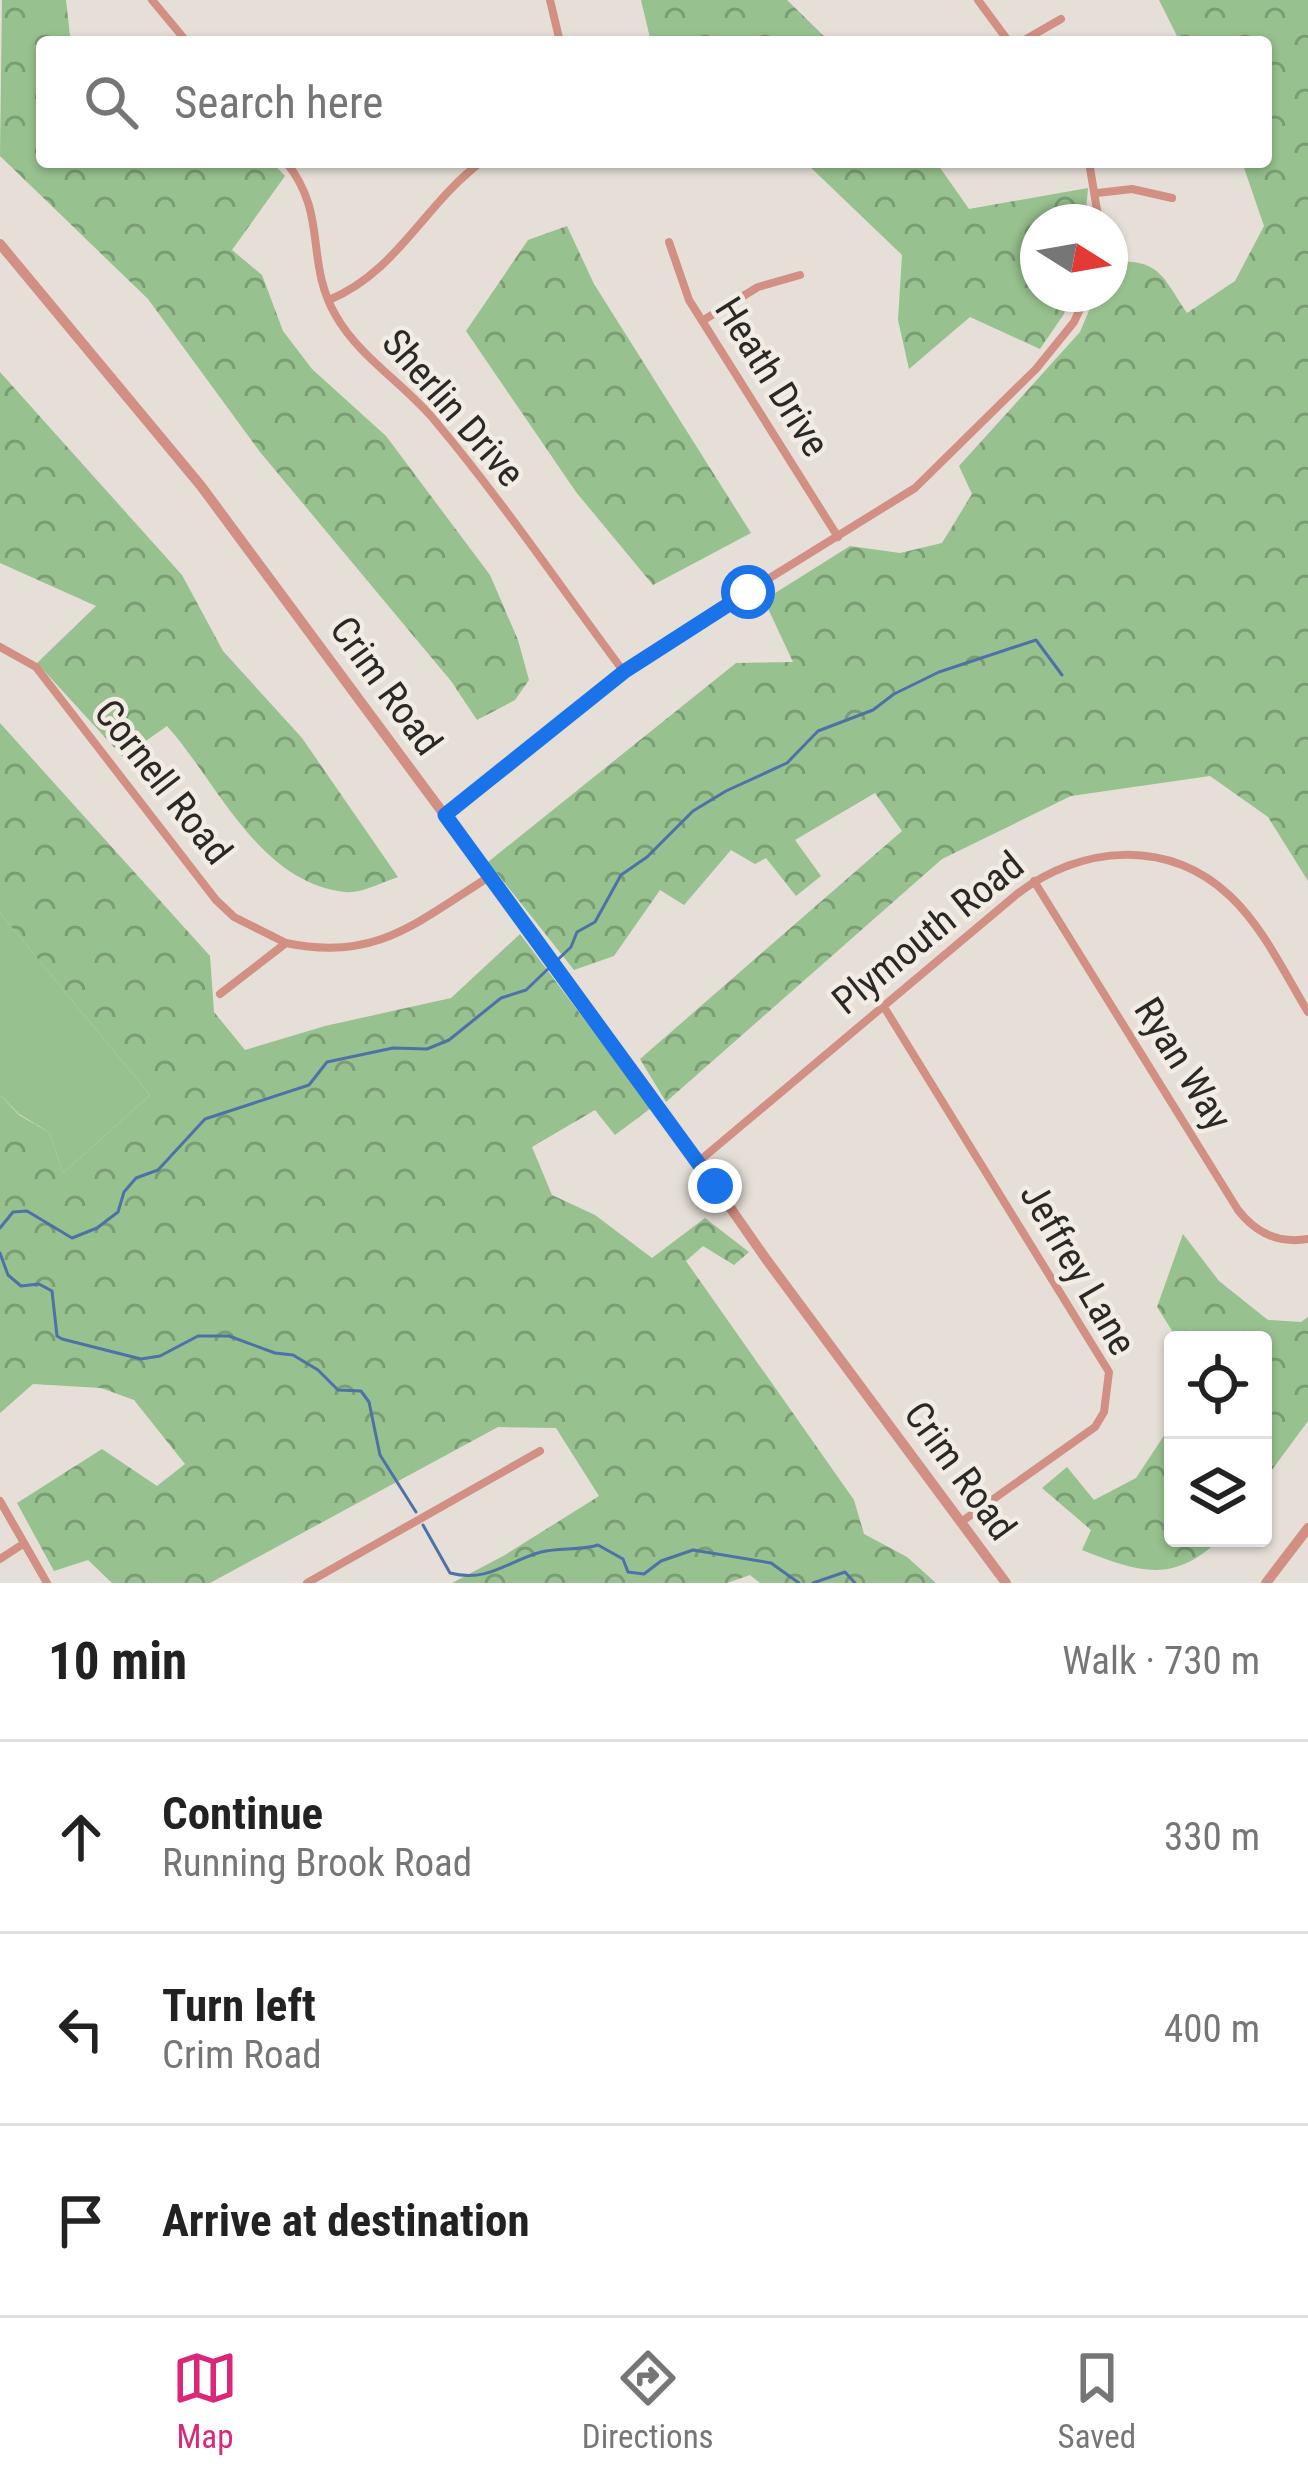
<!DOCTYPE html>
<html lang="en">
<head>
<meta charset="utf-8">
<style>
  body { margin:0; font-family:"Roboto Condensed",sans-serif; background:#f6f6f6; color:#222 }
  .controls { position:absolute; right:36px; bottom:36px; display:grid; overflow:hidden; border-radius:12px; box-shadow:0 3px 9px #0004 }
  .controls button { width:108px; height:108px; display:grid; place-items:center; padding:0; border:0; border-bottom:3px solid #e0e0e0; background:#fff; color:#222; font:60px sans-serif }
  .compass { position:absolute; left:1020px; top:204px; width:108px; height:108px; border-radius:50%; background:#fff; box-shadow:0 3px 9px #0004; rotate:101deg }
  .stop { position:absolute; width:36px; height:36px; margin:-27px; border:9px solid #1a73e8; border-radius:50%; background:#fff }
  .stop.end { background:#1a73e8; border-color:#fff; box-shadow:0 3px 12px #0008 }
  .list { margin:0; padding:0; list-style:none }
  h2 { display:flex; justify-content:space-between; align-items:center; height:156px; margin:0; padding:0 48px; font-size:51px }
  h2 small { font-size:39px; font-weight:400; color:#767676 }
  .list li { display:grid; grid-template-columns:78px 1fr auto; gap:36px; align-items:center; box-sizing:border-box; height:192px; padding:0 48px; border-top:3px solid #e0e0e0 }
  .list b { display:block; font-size:45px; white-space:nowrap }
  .list p { margin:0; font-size:39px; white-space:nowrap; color:#767676 }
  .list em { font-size:39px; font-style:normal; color:#767676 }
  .icon { flex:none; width:66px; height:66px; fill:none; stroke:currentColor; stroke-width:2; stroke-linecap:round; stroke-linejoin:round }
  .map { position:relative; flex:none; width:1308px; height:1583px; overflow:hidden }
  .search { position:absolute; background:#fff; box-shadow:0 3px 9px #0004; left:36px; right:36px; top:36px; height:132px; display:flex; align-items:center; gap:30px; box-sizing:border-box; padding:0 42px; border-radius:12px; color:#767676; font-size:45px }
  .sheet { height:732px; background:#fff }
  nav { display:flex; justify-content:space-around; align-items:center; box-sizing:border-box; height:168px; border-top:3px solid #e0e0e0; background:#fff; font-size:33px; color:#767676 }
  nav a { display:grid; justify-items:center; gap:6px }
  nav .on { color:#db2777 }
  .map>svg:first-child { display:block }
  .grass { fill:#97c18e }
  .forest { fill:url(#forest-crowns) }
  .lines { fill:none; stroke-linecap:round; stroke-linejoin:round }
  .stream { stroke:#4e72a6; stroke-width:3 }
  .minor { stroke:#d28f83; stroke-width:8 }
  .tertiary { stroke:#d28f83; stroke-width:10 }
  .route { stroke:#1a73e8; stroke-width:15 }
  .labels { text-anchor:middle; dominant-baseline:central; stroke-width:9; stroke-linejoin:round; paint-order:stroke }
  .street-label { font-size:39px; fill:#2b2926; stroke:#f2ece4 }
</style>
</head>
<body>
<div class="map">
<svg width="1308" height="1583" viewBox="0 0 1308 1583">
  <defs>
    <pattern id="forest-crowns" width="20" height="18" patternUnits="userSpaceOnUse" patternTransform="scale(3)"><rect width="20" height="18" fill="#97c18e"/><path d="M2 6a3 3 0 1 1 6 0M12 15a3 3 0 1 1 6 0" fill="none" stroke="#7b9d74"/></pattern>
  </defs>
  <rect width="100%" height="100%" fill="#e5dfd7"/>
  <path class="grass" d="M0 913 150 1095 63 1173 50 1133 19 1114 0 1095Z"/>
  <path class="forest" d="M2 0H66L70 36 84 42H42V162H199L201 165 272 162 285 176 232 250 262 275 283 331 312 369 386 436 490 575 518 640 529 680 515 700 477 720 451 681 260 452 148 299 0 156Z
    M641 0H787L830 42H651Z
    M1159 0H1308V881L1268 817 1210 776 1071 796 942 859 666 1102 640 1059 902 831 875 793 795 840 821 876 796 896 766 858 755 864 731 850 684 905 660 890 614 956 574 970 488 862 736 663 793 662 764 600 850 546 900 553 942 543 972 494 959 466 1080 332 1096 294H1110V262C1160 258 1162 276 1187 313L1235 281 1264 226 1242 162H1266V42H1180Z
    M805 162H936L969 209 1088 188 1085 222H1038V294H1069L1064 314 1040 349 970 317 909 369 898 320 902 255Z
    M567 226 594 284 751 533 653 585 576 492 466 331 528 240Z
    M0 372 182 575 223 651 302 738 398 877C383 882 361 894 345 892 259 883 218 783 167 726L123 757 37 663 96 606 0 563Z
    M0 723 210 956 214 1012 245 1050 325 1026 451 998 520 934 651 1108 615 1135 595 1110 532 1147 552 1195 595 1215 652 1258 705 1218 749 1252 734 1265 703 1246 686 1261 854 1500 864 1534 907 1557 936 1583H760L750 1575 727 1583H452L505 1555 599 1496 556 1428 498 1427 210 1583H112L88 1560 54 1571 17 1503 102 1449 157 1486 185 1464 134 1400 101 1388 33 1384 0 1413V1095L19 1115 50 1133 63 1173 150 1095 0 913Z
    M1183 1234 1219 1281 1268 1320 1301 1322 1308 1317V1421L1263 1482V1340H1178L1157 1307Z
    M1173 1422V1538H1221C1175 1583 1142 1574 1082 1550L1091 1530 1042 1488 1067 1467 1094 1500 1136 1478Z"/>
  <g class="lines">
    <path class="stream" d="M0 1228 13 1212 27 1211 72 1238 97 1228 118 1212 124 1192 136 1178 158 1170 205 1119 309 1085 327 1062 393 1048 427 1049 449 1040 501 998 526 990 571 947 577 932 595 922 621 875 647 857 693 811 726 791 787 763 818 731 873 710 894 694 939 672 1036 640 1062 675
      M0 1253 8 1275 21 1286 39 1284 52 1291 57 1336 62 1339 141 1359 160 1356 198 1336H229L275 1353 293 1355 318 1370 338 1390 361 1391 369 1402 380 1455 416 1512
      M423 1525 450 1573C488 1583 508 1561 541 1552 560 1547 579 1551 598 1545L623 1559 628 1572 644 1574 661 1561 693 1550 771 1563 799 1583
      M813 1583 845 1572 855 1583"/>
    <path class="minor" d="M152 0 187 42
      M550 0 560 42
      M978 0 1009 42
      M1021 42 1061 19
      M286 162C329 215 304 261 336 316 360 358 406 385 436 422 503 502 562 589 624 672
      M1089 162 1099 222
      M1097 193 1132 189 1172 198
      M669 242 689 300 838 537
      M329 300C397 272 423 206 481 162
      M702 321 758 287 800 275
      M0 647 36 667 216 900 234 917 286 943
      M445 816 660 646 915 488 1036 369 1074 322 1087 294
      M1034 881 1238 1210C1256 1233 1278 1244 1308 1239
      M220 994 286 943C376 962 417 922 489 877
      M884 1007 1109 1372 1104 1412 1095 1427 961 1522
      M698 1162 1017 894C1081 845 1168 838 1230 896 1263 927 1285 974 1308 1012
      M0 1501 47 1583
      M0 1559 23 1544
      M307 1583 540 1451"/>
    <path class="tertiary" d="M0 244 201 486 651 1094 766 1259 1006 1583
      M1266 1583 1308 1528"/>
  </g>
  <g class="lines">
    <path class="route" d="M715 1186 445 815 625 671 748 592"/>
  </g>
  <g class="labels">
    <g class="street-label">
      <text transform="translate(772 377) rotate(58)">Heath Drive</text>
      <text transform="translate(453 408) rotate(49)">Sherlin Drive</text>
      <text transform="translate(386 686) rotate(54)">Crim Road</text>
      <text transform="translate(163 782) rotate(52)">Cornell Road</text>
      <text transform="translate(928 933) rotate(-39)">Plymouth Road</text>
      <text transform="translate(1183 1064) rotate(58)">Ryan Way</text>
      <text transform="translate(1078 1269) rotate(60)">Jeffrey Lane</text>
      <text transform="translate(960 1471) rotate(54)">Crim Road</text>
    </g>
  </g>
</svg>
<div class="controls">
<button><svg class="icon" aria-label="locate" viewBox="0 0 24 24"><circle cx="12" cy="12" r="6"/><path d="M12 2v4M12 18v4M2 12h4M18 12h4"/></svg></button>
<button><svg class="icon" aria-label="layers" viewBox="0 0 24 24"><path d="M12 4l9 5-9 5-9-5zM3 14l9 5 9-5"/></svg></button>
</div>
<svg class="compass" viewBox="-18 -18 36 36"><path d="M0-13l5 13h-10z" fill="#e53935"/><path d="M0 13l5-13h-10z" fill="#767676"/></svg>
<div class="stop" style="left:748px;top:592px"></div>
<div class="stop end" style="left:715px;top:1186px"></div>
<div class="search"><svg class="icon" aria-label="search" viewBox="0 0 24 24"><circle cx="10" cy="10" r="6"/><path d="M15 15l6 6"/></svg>Search here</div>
</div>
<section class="sheet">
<h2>10 min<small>Walk · 730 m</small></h2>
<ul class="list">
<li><svg class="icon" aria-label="ahead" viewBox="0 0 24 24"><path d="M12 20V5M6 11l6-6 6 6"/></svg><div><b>Continue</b><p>Running Brook Road</p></div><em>330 m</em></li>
<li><svg class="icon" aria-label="left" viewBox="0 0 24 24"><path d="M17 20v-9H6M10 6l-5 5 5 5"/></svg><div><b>Turn left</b><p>Crim Road</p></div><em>400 m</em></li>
<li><svg class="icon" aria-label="arrive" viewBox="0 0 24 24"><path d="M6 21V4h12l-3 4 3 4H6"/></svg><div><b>Arrive at destination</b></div></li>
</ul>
</section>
<nav>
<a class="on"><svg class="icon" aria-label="map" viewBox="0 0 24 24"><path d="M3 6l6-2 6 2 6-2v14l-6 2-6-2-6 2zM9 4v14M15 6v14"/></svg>Map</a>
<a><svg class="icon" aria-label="directions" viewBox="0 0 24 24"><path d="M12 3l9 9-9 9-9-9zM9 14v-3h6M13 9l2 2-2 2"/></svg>Directions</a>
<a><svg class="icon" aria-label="saved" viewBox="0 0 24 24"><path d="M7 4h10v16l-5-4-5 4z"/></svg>Saved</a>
</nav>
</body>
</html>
